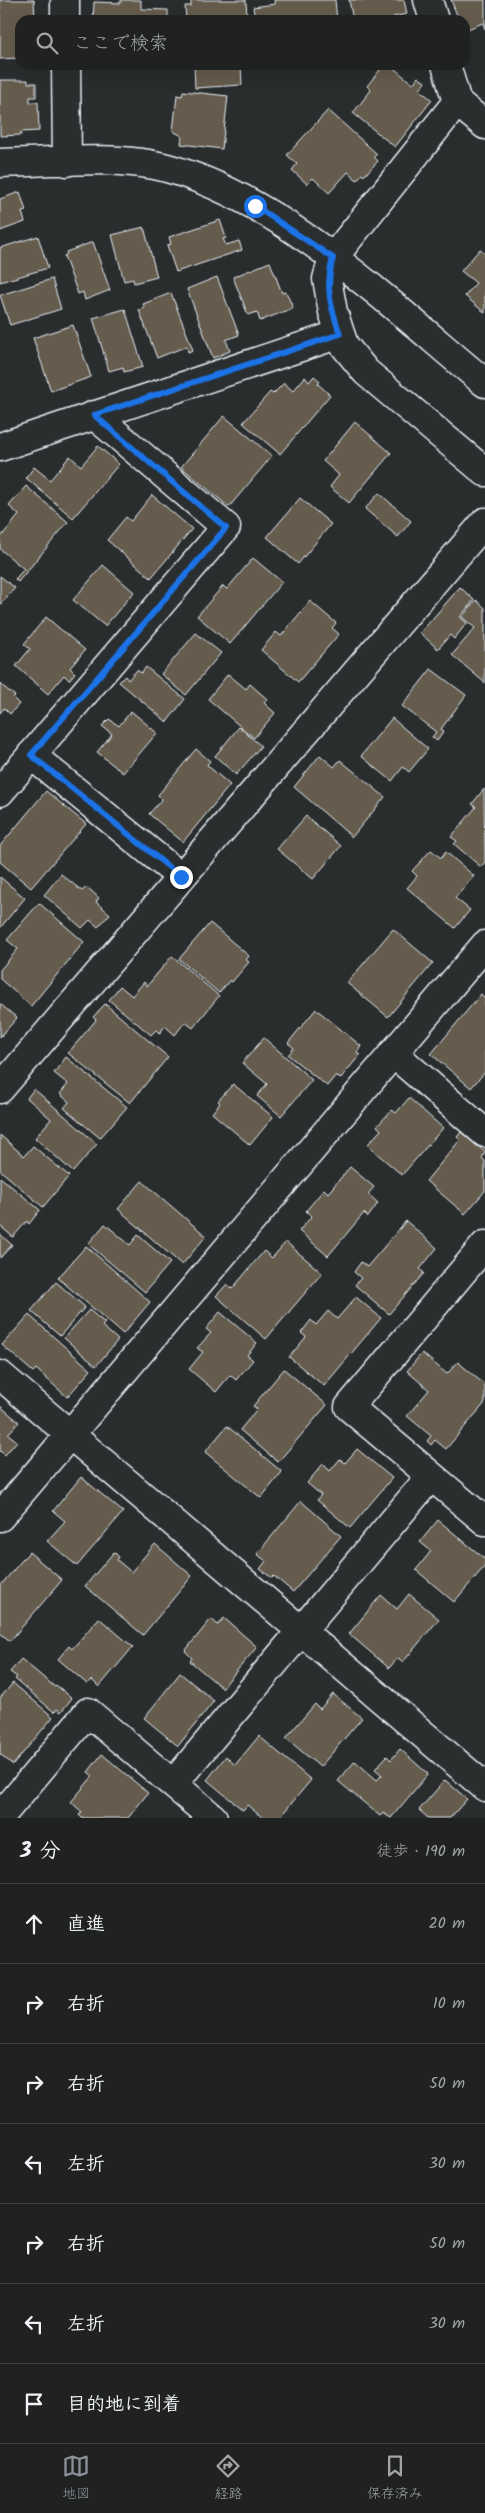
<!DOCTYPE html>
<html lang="ja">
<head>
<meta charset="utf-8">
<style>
  body { margin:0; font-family:Kalam,"Klee One",sans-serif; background:#2d2f2f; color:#f1f3f6 }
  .stop { position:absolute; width:15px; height:15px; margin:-11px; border:4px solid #1a73e8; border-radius:50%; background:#fff }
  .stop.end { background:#1a73e8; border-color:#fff; box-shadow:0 1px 5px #0008 }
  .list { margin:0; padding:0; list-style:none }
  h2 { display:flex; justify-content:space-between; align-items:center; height:65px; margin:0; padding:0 20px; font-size:21px }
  h2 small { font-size:16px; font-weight:400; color:#a2a4a5 }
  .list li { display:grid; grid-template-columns:32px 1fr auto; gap:15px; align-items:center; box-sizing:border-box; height:80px; padding:0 20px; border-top:1px solid #3d3f40 }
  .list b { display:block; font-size:19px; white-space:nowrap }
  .list em { font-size:16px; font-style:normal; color:#a2a4a5 }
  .icon { flex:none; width:28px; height:28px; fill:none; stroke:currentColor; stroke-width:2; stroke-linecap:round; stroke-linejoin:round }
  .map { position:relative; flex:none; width:485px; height:1818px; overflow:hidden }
  .search { position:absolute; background:#202222; box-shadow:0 5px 20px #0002; left:15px; right:15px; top:15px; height:55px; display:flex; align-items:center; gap:12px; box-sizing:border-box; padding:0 18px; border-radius:15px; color:#a2a4a5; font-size:19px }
  .sheet { height:625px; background:#202222 }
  nav { display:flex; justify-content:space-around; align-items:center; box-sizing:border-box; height:70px; border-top:1px solid #3d3f40; background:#202222; font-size:14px; color:#a2a4a5 }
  nav a { display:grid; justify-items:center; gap:2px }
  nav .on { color:#8c9099 }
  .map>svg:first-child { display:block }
  .building { fill:#665c4e; stroke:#e8f1f8 }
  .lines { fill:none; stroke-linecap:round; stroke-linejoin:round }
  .minor-casing { stroke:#e8f1f8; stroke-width:31 }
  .minor { stroke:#2a2d2e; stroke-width:28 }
  .route { stroke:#1a73e8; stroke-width:6 }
</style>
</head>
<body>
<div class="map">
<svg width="485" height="1818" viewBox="0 0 485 1818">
  <rect width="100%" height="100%" fill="#2a2d2e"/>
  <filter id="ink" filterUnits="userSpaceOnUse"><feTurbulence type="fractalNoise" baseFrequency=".02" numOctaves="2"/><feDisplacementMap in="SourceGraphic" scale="10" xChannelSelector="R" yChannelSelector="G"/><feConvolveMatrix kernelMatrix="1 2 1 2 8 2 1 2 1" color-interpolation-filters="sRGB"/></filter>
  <g filter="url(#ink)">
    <path class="building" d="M0 0H34L35 18 43 17V20H20V58L0 59Z
      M121 0H141V9L168 10V20H93L94 2 121 3Z
      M191 0H246L247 20H186L185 6H191Z
      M274 0H335L337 20H255L253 7 275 4Z
      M349 0H404L407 14 393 17 394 20H353Z
      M451 0H485V29L483 23 465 30V20H459Z
      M194 65H241L242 85 195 88Z
      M384 65H390L413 84 418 77 425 82 420 90 432 100 395 147 353 113 371 90 367 86Z
      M0 80H28V83H36V97H30V103L38 102 39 131 21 132V135L0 136Z
      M183 91 228 96 222 149 181 144 182 136 173 131 177 95 182 96Z
      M328 110 377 154 374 157 378 161 364 176 362 174 357 180 348 172 329 193 313 178 307 184 292 170 297 164 287 155Z
      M20 192 26 211 22 212 25 222 0 231V199Z
      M220 220 226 238 223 239 226 245 239 241 242 250 176 272 167 245 171 244 169 237Z
      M144 227 157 277 134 283 133 279 124 281 112 235Z
      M38 236 48 268 0 282V248Z
      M93 242 110 290 85 300 83 292 78 294 64 256 67 254 66 252Z
      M480 249 485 253V313L465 296 476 283 461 271Z
      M270 262 282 293 286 292 293 308 260 321 257 312 248 315 233 277Z
      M217 277 239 335 226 340 230 351 213 358 187 289Z
      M52 279 61 309 10 325 0 295Z
      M171 293 193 350 188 352 187 346 157 358 139 310 145 308 143 304Z
      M125 309 143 367 124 372 123 367 109 371 93 318Z
      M73 325 91 377 51 391 33 338Z
      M314 376 320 381 318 384 330 395 280 454 243 423 270 392 273 394 284 383 293 391 305 377 309 382Z
      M224 416 272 456 229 507 181 467Z
      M355 422 391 453 349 503 330 487 339 475 323 461Z
      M98 446 119 464 73 518 26 478 34 467 50 480 70 456 81 466Z
      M26 486 68 522 18 582 15 579 24 569 0 549V538L19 515 9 506Z
      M379 493 411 521 398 537 365 509Z
      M152 495 192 529 151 578 107 540 126 517 131 521Z
      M300 498 331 524 298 564 267 537Z
      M253 558 282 582 230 644 197 616 223 586 227 589Z
      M103 565 134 592 105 626 73 600Z
      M0 576 15 588 0 605Z
      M460 587 474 600 460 617 467 623 454 639 450 635 438 649 420 633Z
      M476 600 485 608V683L452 655 475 628 462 617Z
      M310 601 336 623 332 628 339 634 298 682 261 650 276 632 281 636Z
      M46 617 85 650 70 668 75 673 69 680 64 675 48 694 16 666 30 649 24 644Z
      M196 633 221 653 186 695 161 674Z
      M146 667 185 699 167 722 119 682 125 676 128 680 137 670 141 673Z
      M431 669 466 695 441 729 444 731 437 741 432 737 436 732 402 706Z
      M228 674 246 689 250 684 267 699 264 703 275 713 254 738 208 699Z
      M0 684 15 696 13 698 19 704 10 714 4 708 0 713Z
      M131 711 157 733 123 773 97 752 112 734 102 726 109 719 119 726Z
      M392 718 428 749 409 772 403 767 392 781 361 756Z
      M239 727 261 746 236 775 215 756Z
      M196 749 210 761 207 765 230 785 183 842 149 814 162 799 158 795Z
      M320 755 334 767 340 760 385 797 352 837 294 787Z
      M484 789 485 862 481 867 454 844 457 841 451 837 476 807 472 804Z
      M46 791 86 824 31 888 0 862V846Z
      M306 816 341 846 313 879 277 849Z
      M431 850 441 858 446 852 474 876 455 898 470 910 455 928 407 888 417 876 412 871Z
      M61 874 82 891 87 887 99 898 96 902 110 914 98 927 90 920 82 928 44 895Z
      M0 877 25 898 0 928Z
      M39 903 84 942 31 1006 0 979V970L18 949 7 940Z
      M210 923 249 956 246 960 249 962 232 982 230 980 219 993 179 959Z
      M393 929 433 963 388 1017 347 983Z
      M172 956 219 996 193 1028 185 1022 175 1035 165 1026 160 1033 156 1030 151 1035 109 1000 120 986 132 996 144 982 147 986Z
      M481 994 485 998V1072L471 1088 431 1054Z
      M0 1004 17 1018 0 1037Z
      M105 1004 168 1057 130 1103 68 1053 96 1020 93 1017Z
      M316 1009 361 1046 357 1053 360 1055 340 1079 336 1075 327 1086 288 1055 294 1048 288 1043Z
      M264 1038 312 1080 281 1116 257 1096 267 1084 242 1063Z
      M66 1057 127 1107 100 1138 64 1108 69 1102 60 1094 68 1084 54 1073Z
      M233 1084 273 1117 250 1145 212 1113 220 1103 218 1101Z
      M34 1089 97 1144 73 1172 35 1138 51 1119 27 1098Z
      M409 1098 443 1128 402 1175 367 1145 381 1130 377 1126 392 1110 396 1113Z
      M461 1132 485 1152 482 1158 485 1161V1191L465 1214 426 1181 460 1140 457 1137Z
      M0 1135 24 1156 33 1146 69 1176 43 1207 0 1170Z
      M350 1167 374 1187 368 1194 378 1203 368 1217 364 1213 328 1256 299 1231 312 1216 306 1211 324 1189 328 1193Z
      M0 1177 40 1210 29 1224 27 1221 13 1237 0 1226Z
      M142 1181 206 1236 182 1265 118 1209Z
      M406 1221 437 1248 420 1269 424 1273 389 1314 355 1285 361 1278 354 1272 361 1262 367 1267Z
      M105 1224 130 1245 138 1235 170 1263 145 1292 88 1244Z
      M0 1234 12 1245 0 1258Z
      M286 1242 322 1273 266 1339 216 1296 227 1284 232 1289 264 1251 272 1258Z
      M86 1246 150 1302 123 1334 58 1278Z
      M56 1282 85 1307 60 1336 31 1311Z
      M356 1297 381 1318 324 1386 289 1357 306 1337 301 1333 311 1320 316 1325 328 1311 337 1319Z
      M89 1310 105 1323 102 1326 118 1340 96 1366 64 1338Z
      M220 1312 257 1343 247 1355 253 1360 236 1380 230 1375 216 1392 189 1369 203 1352 197 1348 211 1333 206 1329Z
      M29 1315 91 1370 67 1397 36 1369 33 1372 2 1345Z
      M422 1353 447 1374 458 1362 485 1385V1403L446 1449 435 1440 431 1445 427 1441 431 1436 407 1416 429 1390 407 1371Z
      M284 1369 327 1405 278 1462 240 1430 257 1409 253 1406Z
      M0 1406 19 1422 8 1434 17 1441 5 1455 0 1451Z
      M227 1426 282 1472 261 1498 205 1452Z
      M357 1449 392 1478 350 1528 317 1500 321 1495 307 1483 323 1464 330 1471 340 1459 345 1463Z
      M81 1477 123 1512 77 1566 47 1541 65 1521 53 1511Z
      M301 1501 341 1536 293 1592 274 1576 272 1578 260 1569 266 1561 257 1554Z
      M438 1520 485 1559V1566L454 1602 416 1570 431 1551 420 1542Z
      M155 1544 192 1576 143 1635 85 1586 114 1552 119 1557 117 1560 131 1572Z
      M29 1552 62 1580 10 1641 0 1633V1586Z
      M409 1594 439 1619 403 1662 398 1658 389 1668 349 1634 381 1595 397 1609Z
      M99 1618 133 1647 99 1687 92 1680 87 1684 58 1659 69 1646 72 1649Z
      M224 1618 257 1647 222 1688 190 1661 192 1658 185 1651 211 1619 218 1625Z
      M21 1659 55 1687 56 1685 72 1698 61 1712 57 1709 54 1712 15 1679 17 1677 10 1672Z
      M180 1673 214 1701 178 1746 144 1718Z
      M13 1683 53 1717 13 1765 0 1754V1698Z
      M333 1694 362 1718 320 1767 286 1738 315 1704 320 1709Z
      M259 1736 311 1780 279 1818H263L247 1805 243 1810 207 1780 226 1756 235 1765Z
      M400 1749 428 1774 391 1818 383 1813 380 1816 338 1781 355 1761 377 1780 382 1775 375 1769 387 1756 391 1760Z
      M102 1754 148 1793 128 1818H82L79 1815 82 1812 71 1802 93 1776 88 1772Z
      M445 1780 467 1799 450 1818H428L419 1810Z"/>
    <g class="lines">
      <defs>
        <path id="minor" d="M65 0V20
          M428 0 434 20
          M66 65 67 162
          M446 65 457 102 485 125
          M457 102 333 258 327 279 333 312 344 345 366 372 485 472
          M0 163C50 162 118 155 167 168 282 199 394 308 485 383
          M0 447 340 334
          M31 755 181 877
          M0 792 226 527 94 415
          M393 1053 485 1133
          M0 1089 485 522
          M485 1245 349 1407 485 1521
          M0 1375 485 1787
          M0 1517 485 945
          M173 1784 431 1476
          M0 1817 88 1712 213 1818"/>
      </defs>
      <use href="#minor" class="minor-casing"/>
      <use href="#minor" class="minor"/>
    </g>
  </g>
  <g class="lines" filter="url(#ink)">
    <path class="route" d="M181 877 31 755 226 528 94 415 340 334C330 305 325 288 333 258L255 206"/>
  </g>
</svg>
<div class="stop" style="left:255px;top:206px"></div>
<div class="stop end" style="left:181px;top:877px"></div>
<div class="search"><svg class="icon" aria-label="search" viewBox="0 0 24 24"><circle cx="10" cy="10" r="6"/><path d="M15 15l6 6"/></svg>ここで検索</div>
</div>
<section class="sheet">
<h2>3 分<small>徒歩 · 190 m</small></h2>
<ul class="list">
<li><svg class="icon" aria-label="ahead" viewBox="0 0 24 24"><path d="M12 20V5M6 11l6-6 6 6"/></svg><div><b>直進</b></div><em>20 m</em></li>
<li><svg class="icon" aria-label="right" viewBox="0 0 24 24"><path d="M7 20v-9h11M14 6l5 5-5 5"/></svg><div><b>右折</b></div><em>10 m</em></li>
<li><svg class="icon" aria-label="right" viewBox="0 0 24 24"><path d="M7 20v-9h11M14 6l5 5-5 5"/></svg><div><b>右折</b></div><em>50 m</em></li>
<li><svg class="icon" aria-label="left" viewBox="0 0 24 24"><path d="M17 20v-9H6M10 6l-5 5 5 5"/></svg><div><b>左折</b></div><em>30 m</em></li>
<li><svg class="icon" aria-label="right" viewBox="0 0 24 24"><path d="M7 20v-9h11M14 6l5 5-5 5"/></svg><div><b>右折</b></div><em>50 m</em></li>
<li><svg class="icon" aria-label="left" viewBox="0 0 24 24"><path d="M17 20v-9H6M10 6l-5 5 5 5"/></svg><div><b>左折</b></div><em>30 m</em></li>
<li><svg class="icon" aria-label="arrive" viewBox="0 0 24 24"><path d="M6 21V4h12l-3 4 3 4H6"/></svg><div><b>目的地に到着</b></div></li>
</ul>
</section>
<nav>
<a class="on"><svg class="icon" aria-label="map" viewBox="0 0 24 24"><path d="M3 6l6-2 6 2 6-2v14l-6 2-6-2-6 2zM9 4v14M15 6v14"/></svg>地図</a>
<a><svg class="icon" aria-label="directions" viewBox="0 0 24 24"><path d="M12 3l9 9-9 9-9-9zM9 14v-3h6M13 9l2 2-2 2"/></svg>経路</a>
<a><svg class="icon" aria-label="saved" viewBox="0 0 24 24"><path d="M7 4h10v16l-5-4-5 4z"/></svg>保存済み</a>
</nav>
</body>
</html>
